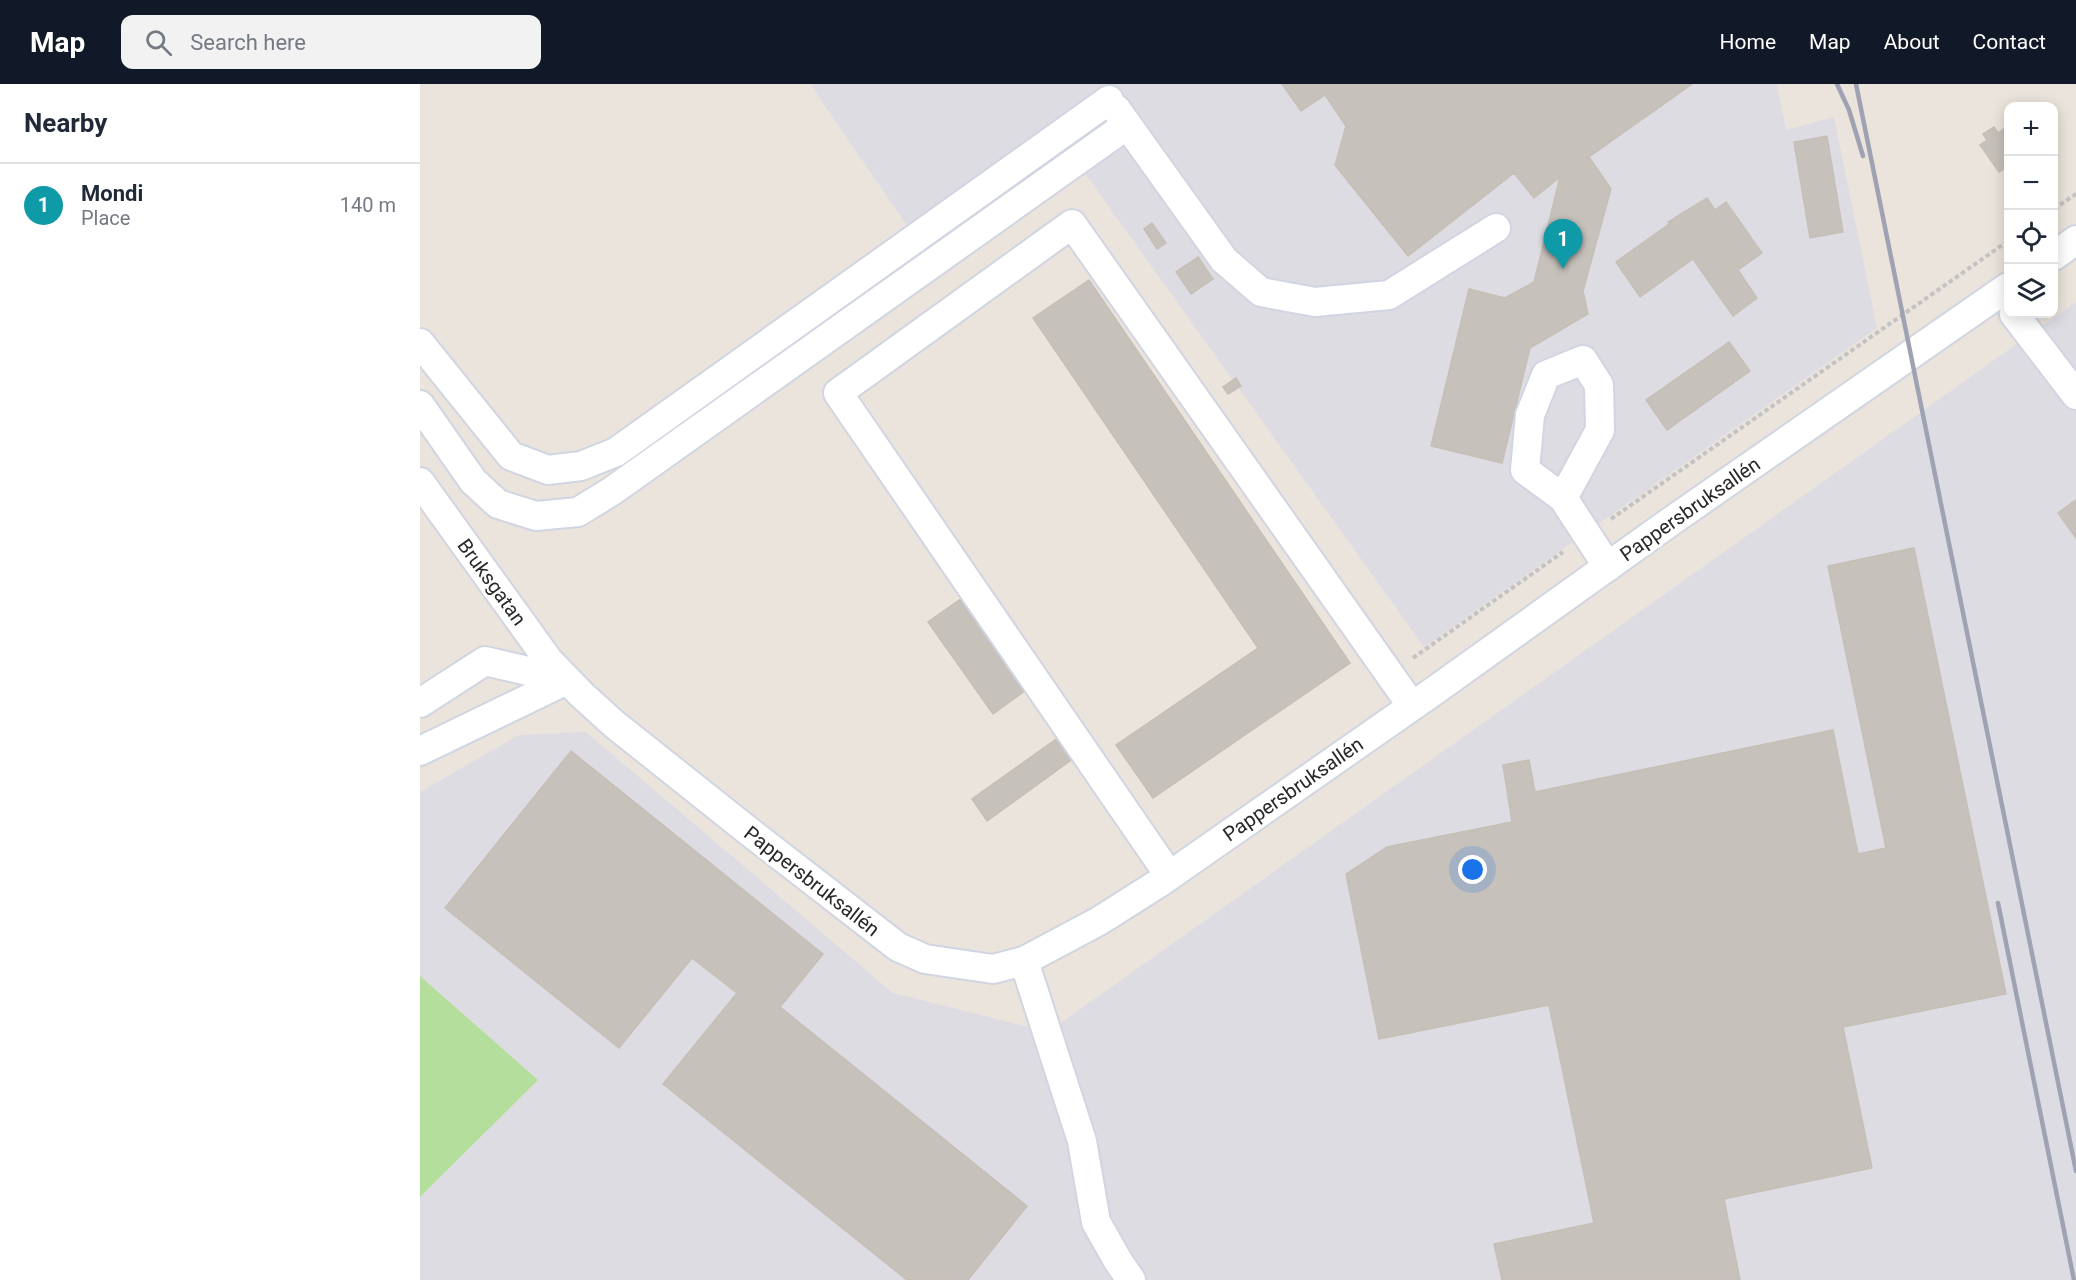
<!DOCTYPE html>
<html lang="en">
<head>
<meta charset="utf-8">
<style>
  body { margin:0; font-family:Roboto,sans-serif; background:#f2f2f3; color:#1f2937 }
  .controls { position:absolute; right:18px; top:18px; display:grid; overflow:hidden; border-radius:12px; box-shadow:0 3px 15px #0003 }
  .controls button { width:54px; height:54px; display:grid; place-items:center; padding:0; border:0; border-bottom:2px solid #e0e1e3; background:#fff; color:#1f2937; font:30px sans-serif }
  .you { position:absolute; left:1053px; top:786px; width:21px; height:21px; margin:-15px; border:4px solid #fff; border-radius:50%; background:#1a73e8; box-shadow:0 0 0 9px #1a73e833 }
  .badge { display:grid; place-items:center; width:39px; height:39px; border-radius:50%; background:#111827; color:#fff; font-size:20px; font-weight:700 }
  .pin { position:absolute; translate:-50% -50px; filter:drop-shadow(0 2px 3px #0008) }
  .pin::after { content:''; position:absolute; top:32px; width:21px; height:18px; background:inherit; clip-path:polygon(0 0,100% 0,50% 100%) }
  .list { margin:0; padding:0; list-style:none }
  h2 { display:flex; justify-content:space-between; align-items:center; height:78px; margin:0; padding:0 24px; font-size:26px }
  h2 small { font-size:20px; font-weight:400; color:#747a83 }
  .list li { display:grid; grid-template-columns:39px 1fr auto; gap:18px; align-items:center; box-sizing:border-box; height:84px; padding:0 24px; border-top:2px solid #e0e1e3 }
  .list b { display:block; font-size:22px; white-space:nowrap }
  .list p { margin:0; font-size:20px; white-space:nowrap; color:#747a83 }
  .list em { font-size:20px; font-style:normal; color:#747a83 }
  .icon { flex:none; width:33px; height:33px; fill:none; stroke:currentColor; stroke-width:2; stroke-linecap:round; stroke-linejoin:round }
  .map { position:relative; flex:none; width:1656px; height:1196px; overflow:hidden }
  header { display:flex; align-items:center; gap:36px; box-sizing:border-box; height:84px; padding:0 30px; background:#111827; color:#fff }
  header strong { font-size:28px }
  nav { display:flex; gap:33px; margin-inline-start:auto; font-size:21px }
  .search { width:420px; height:54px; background:#f2f2f3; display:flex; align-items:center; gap:15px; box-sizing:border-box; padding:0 21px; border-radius:12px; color:#747a83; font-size:22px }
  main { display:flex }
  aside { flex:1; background:#fff }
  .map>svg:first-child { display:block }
  .industrial { fill:#dedce3 }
  .green { fill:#b4de9b }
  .building { fill:#c6c1bb; stroke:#c6bfb6; stroke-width:1.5 }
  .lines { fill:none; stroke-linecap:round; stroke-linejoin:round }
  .minor-casing { stroke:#d1d5e1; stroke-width:32 }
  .path { stroke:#c3c3c3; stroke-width:4; stroke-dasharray:4.5 3; stroke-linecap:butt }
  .minor { stroke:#fff; stroke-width:28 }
  .rail { stroke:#9fa2b2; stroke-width:4.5 }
  .labels { text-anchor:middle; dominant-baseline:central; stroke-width:6; stroke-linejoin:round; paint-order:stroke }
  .street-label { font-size:20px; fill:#292929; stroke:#fff }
</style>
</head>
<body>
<header>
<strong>Map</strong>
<div class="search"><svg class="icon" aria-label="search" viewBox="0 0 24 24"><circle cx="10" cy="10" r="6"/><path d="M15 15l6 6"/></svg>Search here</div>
<nav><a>Home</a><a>Map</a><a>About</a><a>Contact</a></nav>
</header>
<main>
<aside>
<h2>Nearby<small></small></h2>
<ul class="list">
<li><span class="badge" style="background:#0f9aa8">1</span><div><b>Mondi</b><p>Place</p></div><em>140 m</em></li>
</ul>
</aside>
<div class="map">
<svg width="1656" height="1196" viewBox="0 0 1656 1196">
  <rect width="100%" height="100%" fill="#ebe4dc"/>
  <path class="industrial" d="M390 0H1357L1366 46 1414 33 1457 244 1004 563 646 63 503 165Z
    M1656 218V1196H0V1113L118 996 0 892V708L99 651 166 648 473 909 628 948Z"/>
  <path class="green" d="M0 892 118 996 0 1113Z"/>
  <path class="building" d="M862 0H1272L1169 73 1191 105 1163 207 1168 230 1110 264 1082 379 1011 362 1049 205 1085 214 1114 198 1140 93 1114 114 1094 89 988 172 915 81 926 42 905 11 881 27Z
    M1588 42V82L1579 88 1560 61 1567 56 1563 50 1574 43 1578 49Z
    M1407 52 1423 148 1390 154 1374 58Z
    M1287 114 1295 126 1306 118 1342 169 1318 186 1337 214 1313 232 1273 175 1220 213 1196 178 1249 140 1248 138Z
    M732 139 746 159 737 165 724 145Z
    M778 173 793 195 771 210 756 188Z
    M669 196 930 579 733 714 696 661 838 564 613 234Z
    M1309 258 1330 287 1247 346 1226 316Z
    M816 294 821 302 808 310 803 303Z
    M1656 416V454L1638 429Z
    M1494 464 1586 910 1423 943 1452 1084 1304 1115 1320 1196H1082L1074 1160 1174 1139 1129 921 959 955 926 790 967 763 1092 738 1083 681 1109 676 1115 708 1413 646 1438 770 1466 764 1408 482Z
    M542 514 606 606 573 630 508 538Z
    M639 653 654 674 567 737 552 715Z
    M151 667 403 870 360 923 607 1122 548 1196H487L243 1000 317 909 272 874 199 964 25 824Z"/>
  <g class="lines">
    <defs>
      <path id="minor" d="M696 25 804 176 841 208 895 218 969 211 1076 144
        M1634 172 1656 156
        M1594 230 1656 311
        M0 259 91 372 128 386 161 382 196 368 689 16
        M0 321 53 397 78 420 116 432 158 428 192 407 707 41
        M0 398 129 577 161 610 194 640 331 749 478 863 505 875 573 885 604 877 679 837 739 799 1014 607 1250 438 1588 203
        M1143 414 1105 386 1110 331 1126 291 1163 276 1179 301 1180 346 1143 414 1188 483
        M0 619 65 577 147 596
        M0 667 147 596
        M749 791 418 309 652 140 992 622
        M604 877 662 1057 676 1138 698 1177 711 1196"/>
    </defs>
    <use href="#minor" class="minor-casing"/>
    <path class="path" d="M1634 125 1656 110
      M1191 435 1588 157
      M993 574 1143 468"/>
    <use href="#minor" class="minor"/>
    <path class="rail" d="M1417 0 1429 26 1443 72
      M1436 0 1656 1087
      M1578 819 1654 1196"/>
  </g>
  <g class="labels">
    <g class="street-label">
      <text transform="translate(1270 425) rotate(-35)">Pappersbruksallén</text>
      <text transform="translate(72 498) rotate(54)">Bruksgatan</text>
      <text transform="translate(873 705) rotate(-35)">Pappersbruksallén</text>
      <text transform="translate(392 797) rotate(38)">Pappersbruksallén</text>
    </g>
  </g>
</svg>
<div class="controls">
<button>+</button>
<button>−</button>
<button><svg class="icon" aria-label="locate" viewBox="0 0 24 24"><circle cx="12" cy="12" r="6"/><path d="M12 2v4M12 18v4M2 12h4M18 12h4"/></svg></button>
<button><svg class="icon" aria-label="layers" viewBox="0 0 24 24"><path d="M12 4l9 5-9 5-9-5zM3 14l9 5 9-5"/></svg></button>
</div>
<div class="you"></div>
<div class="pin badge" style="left:1143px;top:185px;background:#0f9aa8">1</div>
</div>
</main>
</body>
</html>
